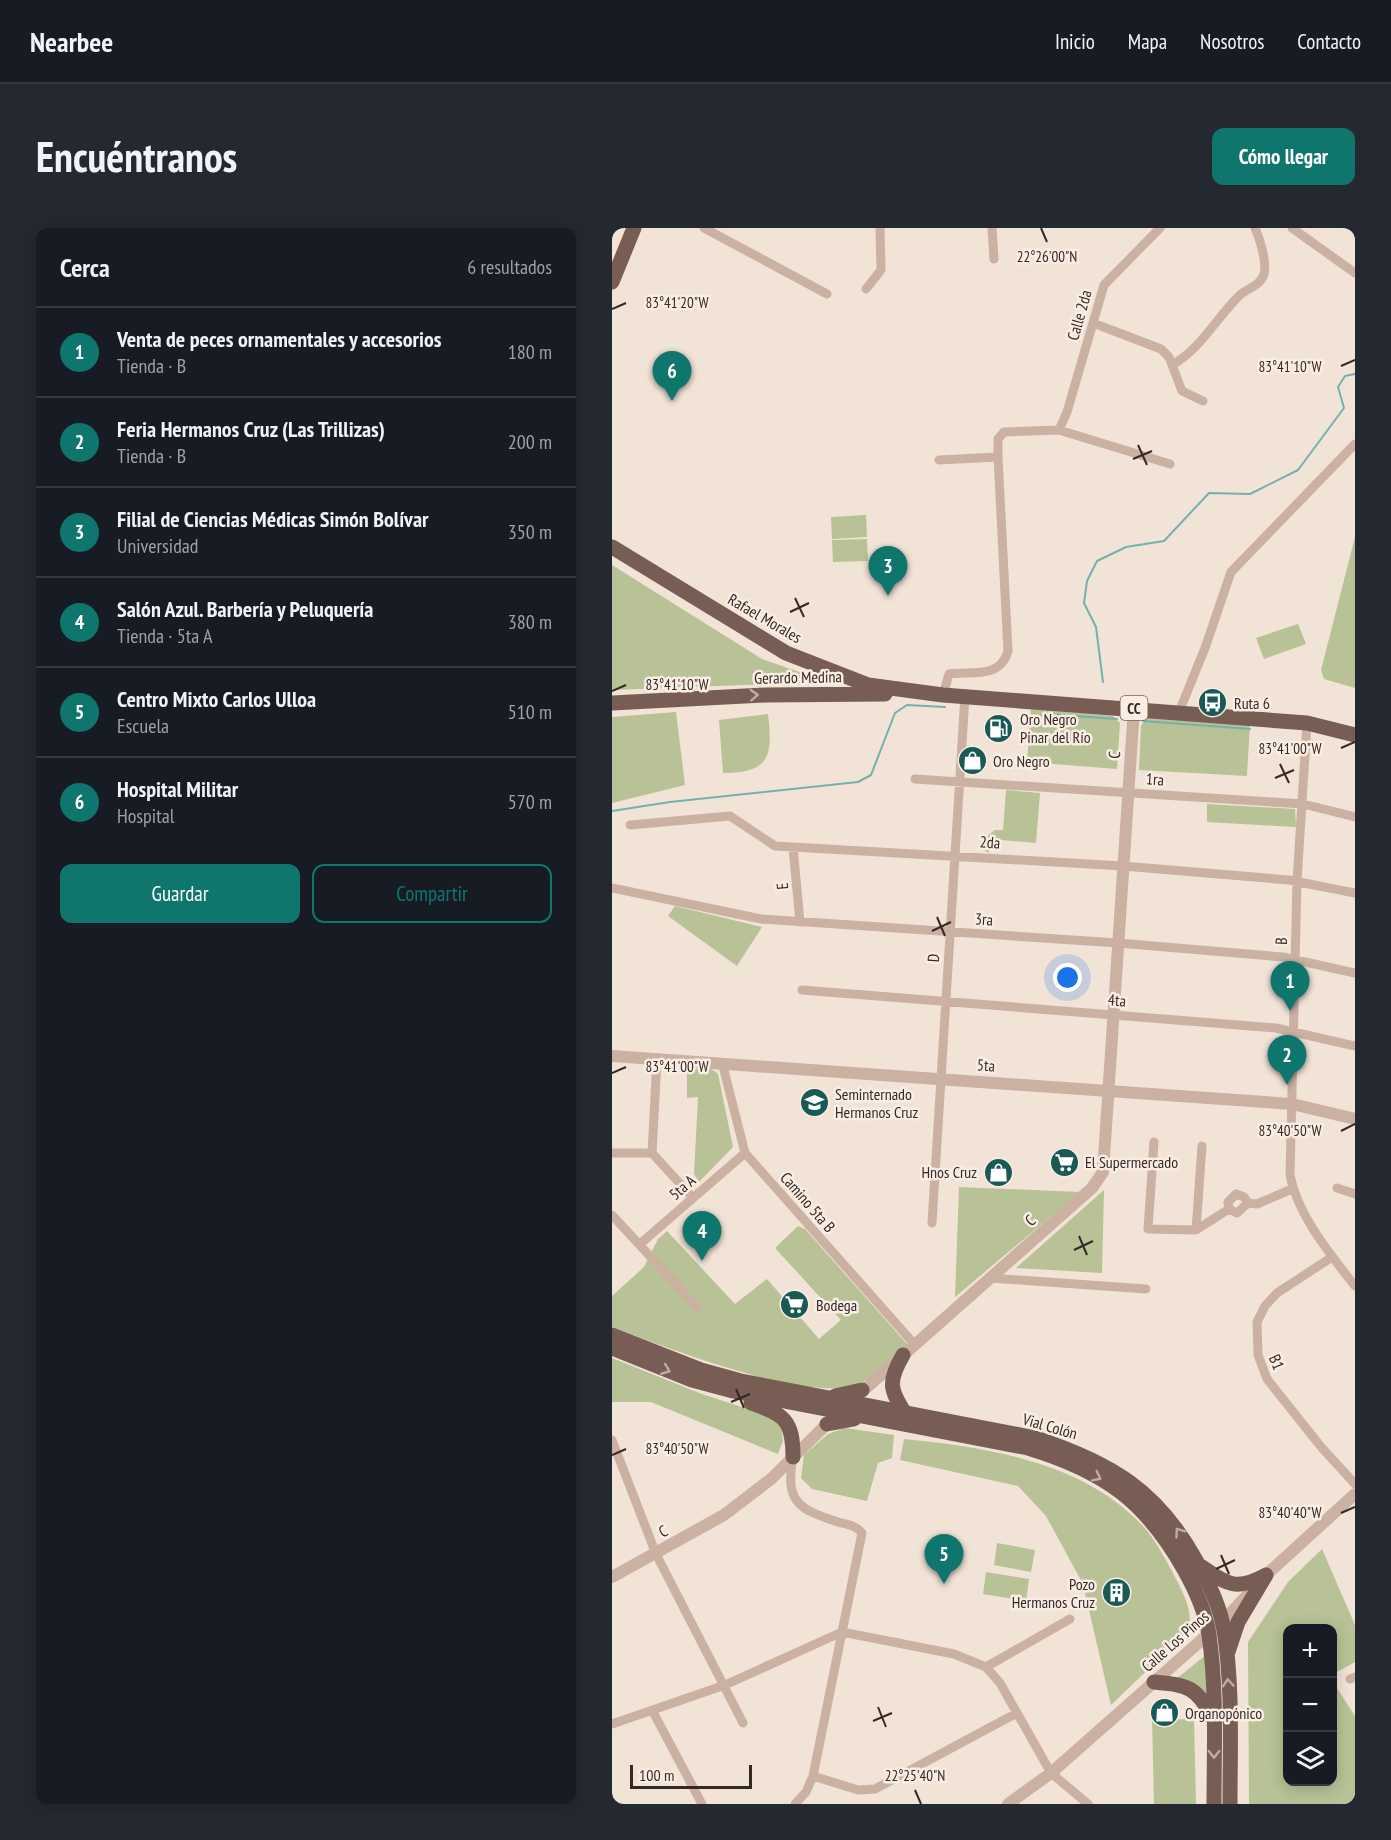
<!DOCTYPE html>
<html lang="es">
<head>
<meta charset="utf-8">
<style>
  body { margin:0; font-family:"PT Sans Narrow",sans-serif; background:#242831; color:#f1f3f6 }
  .controls { position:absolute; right:18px; bottom:18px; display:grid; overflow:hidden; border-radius:12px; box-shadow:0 3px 15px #0003 }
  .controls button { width:54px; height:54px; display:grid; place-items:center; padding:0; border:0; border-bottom:2px solid #363941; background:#171b24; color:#f1f3f6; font:30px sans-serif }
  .scale { position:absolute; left:18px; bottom:15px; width:122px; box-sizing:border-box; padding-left:6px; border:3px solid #352925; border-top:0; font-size:16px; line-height:21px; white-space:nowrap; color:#352925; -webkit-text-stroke:4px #faede3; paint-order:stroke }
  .you { position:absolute; left:456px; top:750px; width:21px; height:21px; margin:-15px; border:4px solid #fff; border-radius:50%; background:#1a73e8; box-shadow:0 0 0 9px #1a73e833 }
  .badge { display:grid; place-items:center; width:39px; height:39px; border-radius:50%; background:#0f766e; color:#fff; font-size:20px; font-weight:700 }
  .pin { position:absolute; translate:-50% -50px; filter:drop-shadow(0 2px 3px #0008) }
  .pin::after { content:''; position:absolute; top:32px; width:21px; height:18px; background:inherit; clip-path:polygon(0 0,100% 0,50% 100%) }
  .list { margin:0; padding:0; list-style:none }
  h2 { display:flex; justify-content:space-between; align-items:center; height:78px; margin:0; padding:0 24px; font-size:26px }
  h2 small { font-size:20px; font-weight:400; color:#9ea1a6 }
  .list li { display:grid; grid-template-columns:39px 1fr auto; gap:18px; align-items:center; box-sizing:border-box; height:90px; padding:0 24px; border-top:2px solid #363941 }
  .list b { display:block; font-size:22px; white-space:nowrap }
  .list p { margin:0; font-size:20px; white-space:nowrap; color:#9ea1a6 }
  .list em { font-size:20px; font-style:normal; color:#9ea1a6 }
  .actions { display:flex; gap:12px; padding:18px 24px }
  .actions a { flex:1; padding:14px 0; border:2px solid #0f766e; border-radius:12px; text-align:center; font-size:21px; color:#0f766e }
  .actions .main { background:#0f766e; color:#fff }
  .icon { flex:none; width:33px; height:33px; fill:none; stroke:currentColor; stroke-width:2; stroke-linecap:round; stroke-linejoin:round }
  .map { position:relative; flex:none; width:743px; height:1576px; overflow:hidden; border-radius:12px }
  header { display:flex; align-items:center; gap:36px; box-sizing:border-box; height:84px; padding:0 30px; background:#171b24; border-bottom:2px solid #363941 }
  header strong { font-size:28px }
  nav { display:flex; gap:33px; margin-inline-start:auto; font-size:21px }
  .intro { display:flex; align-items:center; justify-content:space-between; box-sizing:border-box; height:144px; padding:0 36px }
  h1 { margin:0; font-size:42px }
  .button { padding:15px 27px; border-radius:12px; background:#0f766e; color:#fff; font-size:21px; font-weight:700 }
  main { display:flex; gap:36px; padding:0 36px }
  aside { flex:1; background:#171b24; border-radius:12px; box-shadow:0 3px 15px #0003 }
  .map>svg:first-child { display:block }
  .green { fill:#b8c296 }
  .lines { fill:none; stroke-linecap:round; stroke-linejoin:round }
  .stream { stroke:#74b1ad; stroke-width:2 }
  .minor { stroke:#cbb1a2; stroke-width:9 }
  .tertiary { stroke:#cbb1a2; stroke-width:12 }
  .primary { stroke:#785d55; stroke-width:15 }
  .oneway { stroke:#c0aca3 }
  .ticks { fill:none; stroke:#352925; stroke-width:2 }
  .labels { text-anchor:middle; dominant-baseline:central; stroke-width:5; stroke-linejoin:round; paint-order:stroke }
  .shield { fill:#faede3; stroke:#70645e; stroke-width:1.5 }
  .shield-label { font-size:15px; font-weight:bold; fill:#352925 }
  .street-label { font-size:16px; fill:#352925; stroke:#faede3 }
  .poi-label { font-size:16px; fill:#352925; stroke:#faede3; text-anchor:start }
  .ticks-label { font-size:15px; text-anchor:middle; fill:#352925; stroke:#faede3; stroke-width:5; stroke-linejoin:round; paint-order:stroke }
</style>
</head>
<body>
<header>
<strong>Nearbee</strong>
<nav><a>Inicio</a><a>Mapa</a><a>Nosotros</a><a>Contacto</a></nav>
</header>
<div class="intro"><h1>Encuéntranos</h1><a class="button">Cómo llegar</a></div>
<main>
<aside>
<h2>Cerca<small>6 resultados</small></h2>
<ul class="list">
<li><span class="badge">1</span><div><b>Venta de peces ornamentales y accesorios</b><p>Tienda · B</p></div><em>180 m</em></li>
<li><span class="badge">2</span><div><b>Feria Hermanos Cruz (Las Trillizas)</b><p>Tienda · B</p></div><em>200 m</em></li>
<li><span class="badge">3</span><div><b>Filial de Ciencias Médicas Simón Bolívar</b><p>Universidad</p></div><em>350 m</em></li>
<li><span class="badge">4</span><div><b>Salón Azul. Barbería y Peluquería</b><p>Tienda · 5ta A</p></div><em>380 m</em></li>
<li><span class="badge">5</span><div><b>Centro Mixto Carlos Ulloa</b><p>Escuela</p></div><em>510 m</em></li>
<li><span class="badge">6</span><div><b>Hospital Militar</b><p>Hospital</p></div><em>570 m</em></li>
</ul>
<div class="actions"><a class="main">Guardar</a><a>Compartir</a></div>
</aside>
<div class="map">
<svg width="743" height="1576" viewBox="0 0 743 1576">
  <rect width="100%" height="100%" fill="#f2e3d7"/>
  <path class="green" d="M254 287 255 309 220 311 219 289Z
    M743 309V460L712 451 709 442Z
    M255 311 256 333 221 334 220 312Z
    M0 337 150 431 216 454 0 462Z
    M686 396 694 416 652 431 644 410Z
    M419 481 501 488 508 495 505 541 415 534Z
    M64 484 73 557 0 575V489Z
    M156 486C161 528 158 545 111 545L107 492Z
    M537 489 638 495 635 548 527 542 529 497Z
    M394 562 428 565 424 615 378 611 377 625 368 620V614L383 602H391Z
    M595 576 683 581 684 599 595 594Z
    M63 678 67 679 150 699 125 738 56 688Z
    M98 840 106 846 121 919 87 954 82 946 86 869 75 870V841Z
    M347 959 468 964 343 1069Z
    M492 962 490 1045 404 1040Z
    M186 998 193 1001 295 1116C280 1129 261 1153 240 1158 188 1172 53 1119 0 1099V1068L32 1039 46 1011 55 1003 123 1076 155 1051 207 1111 229 1092 163 1020Z
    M0 1130 90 1166 160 1189 169 1198 171 1213 166 1226 39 1174H0Z
    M233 1200 282 1207 280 1230 266 1235 255 1273 200 1261 189 1250 192 1227 216 1206Z
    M292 1211C374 1219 471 1234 530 1297 543 1311 553 1330 562 1347 571 1365 582 1383 576 1403L499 1477 471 1356 434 1288 406 1258 288 1232Z
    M385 1315 423 1322 419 1344 382 1337Z
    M710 1321 743 1397V1434L721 1446 720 1400H676V1554H720L721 1454 743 1488V1576H637L636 1414 676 1354Z
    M374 1344 417 1351 414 1373 371 1366Z
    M595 1426 598 1469 564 1451Z
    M582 1491 584 1576H542L540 1492Z"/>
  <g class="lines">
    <path class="stream" d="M491 454 484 399 472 375 475 353 485 333 514 319 552 313 597 265 638 266 686 242 732 180 726 159 733 148 743 146
      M434 486 505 491
      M531 493 638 501
      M0 583 58 574 246 554 259 547 283 485 295 477 333 479"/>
    <path class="minor" d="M92 0 215 66
      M380 0 382 31
      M680 0 743 45
      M254 61 269 42 268 0
      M481 95 549 121 557 129 570 163 591 173
      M560 137C589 121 604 90 628 67 636 60 649 57 652 46 655 34 648 11 643 0
      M447 202 455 184 492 57 548 0
      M327 232 386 229
      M331 467 337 446C361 443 388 451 396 423L386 229V211L392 204 447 202 558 236
      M567 484 593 420 619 344 743 216
      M695 495 685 653 678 947C686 988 718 1026 743 1058
      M303 551 691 576 743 589
      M18 597 118 588 163 618 511 638 677 652 743 665
      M181 619 188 694
      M0 660 149 691 506 715 671 729 743 745
      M190 762 664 800 743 818
      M45 831 40 925 81 970
      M105 836 111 838 133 925 303 1117
      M542 914 536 1001 584 1002 617 981 625 985 636 975 645 976 680 961
      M0 925H40
      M725 960 743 966
      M617 981 616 974 624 966 632 969 636 975
      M0 987 85 1079
      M320 995 353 468
      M584 1002 590 918
      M28 1016 133 925
      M720 1029 665 1065 653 1078 645 1094 646 1127 655 1151 710 1220 743 1256
      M378 1050 534 1061
      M0 1212 44 1326 131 1495
      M181 1229C173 1273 185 1281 226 1294 237 1297 243 1297 250 1305L201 1548 194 1564 183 1576
      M374 1439 388 1455 439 1545 476 1576
      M374 1439 458 1391
      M738 1451 743 1449
      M40 1482 90 1576
      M0 1496 113 1457 230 1404 342 1426 374 1439
      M201 1548 246 1562 263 1561 405 1485"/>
    <path class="tertiary" d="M0 828 680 876 743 891
      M245 1168 480 960 491 944 522 480
      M0 1349 112 1287 159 1251 221 1190
      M396 1576 439 1545 610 1394 654 1347 743 1266"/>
    <path class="primary" d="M0 54 22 0
      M0 319 174 425 256 457 331 467 695 495 743 507
      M0 475 154 467 273 466
      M0 1107 89 1142 129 1153 424 1210C500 1235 546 1263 585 1334 597 1355 608 1379 612 1402 621 1459 618 1519 618 1576
      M0 1120 80 1152 121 1163 416 1220C492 1243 534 1273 573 1343 583 1361 594 1386 597 1407 605 1462 602 1520 602 1576
      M291 1127C274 1156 279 1162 295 1189
      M223 1168 250 1162
      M139 1175C172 1186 181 1192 181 1229
      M215 1196 242 1191
      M590 1339C616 1357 625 1363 654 1347
      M616 1424 626 1394 654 1347
      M542 1454C574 1457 585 1458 600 1489"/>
  </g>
  <defs><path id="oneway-chevron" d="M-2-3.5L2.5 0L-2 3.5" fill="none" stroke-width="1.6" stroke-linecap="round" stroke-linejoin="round" transform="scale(1.5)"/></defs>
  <g class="oneway">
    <use href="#oneway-chevron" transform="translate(142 467) rotate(-3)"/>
    <use href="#oneway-chevron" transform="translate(54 1142) rotate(22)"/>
    <use href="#oneway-chevron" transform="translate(485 1249) rotate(27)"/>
    <use href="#oneway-chevron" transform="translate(567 1304) rotate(-125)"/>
    <use href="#oneway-chevron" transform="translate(616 1455) rotate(-94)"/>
    <use href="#oneway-chevron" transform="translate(602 1526) rotate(90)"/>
  </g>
  <path class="ticks" d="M429 0 435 14M0 81 14 75M729 138 743 132M526 217 535 237M521 231 540 223M183 370 192 389M178 384 197 375M0 463 14 457M729 520 743 514M668 536 677 555M663 550 682 542M325 689 333 708M320 703 339 694M0 845 14 839M729 903 743 896M467 1008 475 1027M462 1022 481 1013M124 1161 132 1180M119 1174 138 1166M0 1227 14 1221M729 1285 743 1279M609 1327 617 1346M604 1341 623 1332M266 1479 274 1499M261 1493 280 1485M303 1562 309 1576"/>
  <defs>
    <symbol id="bus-disc" viewBox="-11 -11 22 22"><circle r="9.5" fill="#195956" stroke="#faede3"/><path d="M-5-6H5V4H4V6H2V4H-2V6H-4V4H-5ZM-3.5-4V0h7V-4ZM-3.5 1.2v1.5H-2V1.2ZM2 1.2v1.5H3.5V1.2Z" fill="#fff"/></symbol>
    <symbol id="fuel-disc" viewBox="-11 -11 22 22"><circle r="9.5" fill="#195956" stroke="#faede3"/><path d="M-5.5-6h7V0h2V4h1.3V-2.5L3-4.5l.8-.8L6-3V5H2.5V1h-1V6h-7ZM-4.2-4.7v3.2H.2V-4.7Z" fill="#fff"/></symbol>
    <symbol id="shop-disc" viewBox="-11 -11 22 22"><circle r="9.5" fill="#195956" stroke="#faede3"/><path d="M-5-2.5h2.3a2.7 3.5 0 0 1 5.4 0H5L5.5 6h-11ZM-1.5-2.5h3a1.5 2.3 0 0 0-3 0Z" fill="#fff"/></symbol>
    <symbol id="school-disc" viewBox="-11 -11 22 22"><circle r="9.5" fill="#195956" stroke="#faede3"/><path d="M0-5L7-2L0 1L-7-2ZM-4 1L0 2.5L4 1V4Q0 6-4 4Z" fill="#fff"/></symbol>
    <symbol id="supermarket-disc" viewBox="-11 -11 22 22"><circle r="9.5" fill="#195956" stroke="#faede3"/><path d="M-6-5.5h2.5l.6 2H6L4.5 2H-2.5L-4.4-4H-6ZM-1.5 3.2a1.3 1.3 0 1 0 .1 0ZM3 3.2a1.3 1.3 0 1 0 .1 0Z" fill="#fff"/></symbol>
    <symbol id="building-disc" viewBox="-11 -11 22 22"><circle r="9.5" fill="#195956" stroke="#faede3"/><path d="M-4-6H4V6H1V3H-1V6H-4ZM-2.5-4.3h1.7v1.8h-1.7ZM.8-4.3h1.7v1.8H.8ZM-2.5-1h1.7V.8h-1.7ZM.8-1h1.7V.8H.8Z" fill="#fff"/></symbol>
  </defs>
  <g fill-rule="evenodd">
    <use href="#bus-disc" x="584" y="458" width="33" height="33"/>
    <use href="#fuel-disc" x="370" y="484" width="33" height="33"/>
    <use href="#shop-disc" x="344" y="516" width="33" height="33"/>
    <use href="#school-disc" x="186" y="858" width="33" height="33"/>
    <use href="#supermarket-disc" x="436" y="918" width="33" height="33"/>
    <use href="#shop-disc" x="370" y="928" width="33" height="33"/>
    <use href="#supermarket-disc" x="166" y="1060" width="33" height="33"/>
    <use href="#building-disc" x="488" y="1348" width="33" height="33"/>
    <use href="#shop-disc" x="536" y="1468" width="33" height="33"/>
  </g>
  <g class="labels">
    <rect class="shield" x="508.5" y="468" width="27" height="24" rx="4.5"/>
    <g class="shield-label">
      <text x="522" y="480">CC</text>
    </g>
    <g class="street-label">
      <text transform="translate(467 87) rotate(-74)">Calle 2da</text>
      <text transform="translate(153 390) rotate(30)">Rafael Morales</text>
      <text transform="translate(186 449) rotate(-1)">Gerardo Medina</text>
      <text transform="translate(502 527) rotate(-86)">C</text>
      <text transform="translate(543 551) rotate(4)">1ra</text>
      <text transform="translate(378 614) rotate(4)">2da</text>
      <text transform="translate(170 658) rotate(-95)">E</text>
      <text transform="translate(372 691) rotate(4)">3ra</text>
      <text transform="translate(669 713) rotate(-88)">B</text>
      <text transform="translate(321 730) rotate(-86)">D</text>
      <text transform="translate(505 772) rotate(4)">4ta</text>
      <text transform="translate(374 837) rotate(4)">5ta</text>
      <text transform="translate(70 959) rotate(-41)">5ta A</text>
      <text transform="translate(196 974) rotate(49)">Camino 5ta B</text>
      <text transform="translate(418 992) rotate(-42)">C</text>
      <text transform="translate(665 1134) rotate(67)">B1</text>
      <text transform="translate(438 1198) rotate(16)">Vial Colón</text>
      <text transform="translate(51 1303) rotate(-30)">C</text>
      <text transform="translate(563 1413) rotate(-41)">Calle Los Pinos</text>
    </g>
    <g class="poi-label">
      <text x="622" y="475">Ruta 6</text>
      <text x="408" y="491">Oro Negro<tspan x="408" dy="18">Pinar del Río</tspan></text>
      <text x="381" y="533">Oro Negro</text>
      <text x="223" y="866">Seminternado<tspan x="223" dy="18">Hermanos Cruz</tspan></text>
      <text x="473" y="934">El Supermercado</text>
      <text x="365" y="944" text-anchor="end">Hnos Cruz</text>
      <text x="204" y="1077">Bodega</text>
      <text x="483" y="1356" text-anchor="end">Pozo<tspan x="483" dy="18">Hermanos Cruz</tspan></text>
      <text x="573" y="1485">Organopónico</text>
    </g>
  </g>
  <g class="ticks-label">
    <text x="435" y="34">22°26'00"N</text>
    <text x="65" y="80">83°41'20"W</text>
    <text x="678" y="144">83°41'10"W</text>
    <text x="65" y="462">83°41'10"W</text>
    <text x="678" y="526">83°41'00"W</text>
    <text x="65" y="844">83°41'00"W</text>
    <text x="678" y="908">83°40'50"W</text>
    <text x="65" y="1226">83°40'50"W</text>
    <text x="678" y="1290">83°40'40"W</text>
    <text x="303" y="1553">22°25'40"N</text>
  </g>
</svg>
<div class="controls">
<button>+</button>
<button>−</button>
<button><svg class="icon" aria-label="layers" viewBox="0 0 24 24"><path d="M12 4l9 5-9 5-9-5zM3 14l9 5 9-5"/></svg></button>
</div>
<div class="scale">100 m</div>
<div class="you"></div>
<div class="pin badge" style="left:678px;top:783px">1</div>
<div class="pin badge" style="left:675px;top:857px">2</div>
<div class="pin badge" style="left:276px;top:368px">3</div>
<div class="pin badge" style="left:90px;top:1033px">4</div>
<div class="pin badge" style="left:332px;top:1356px">5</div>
<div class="pin badge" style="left:60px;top:173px">6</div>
</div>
</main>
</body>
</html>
